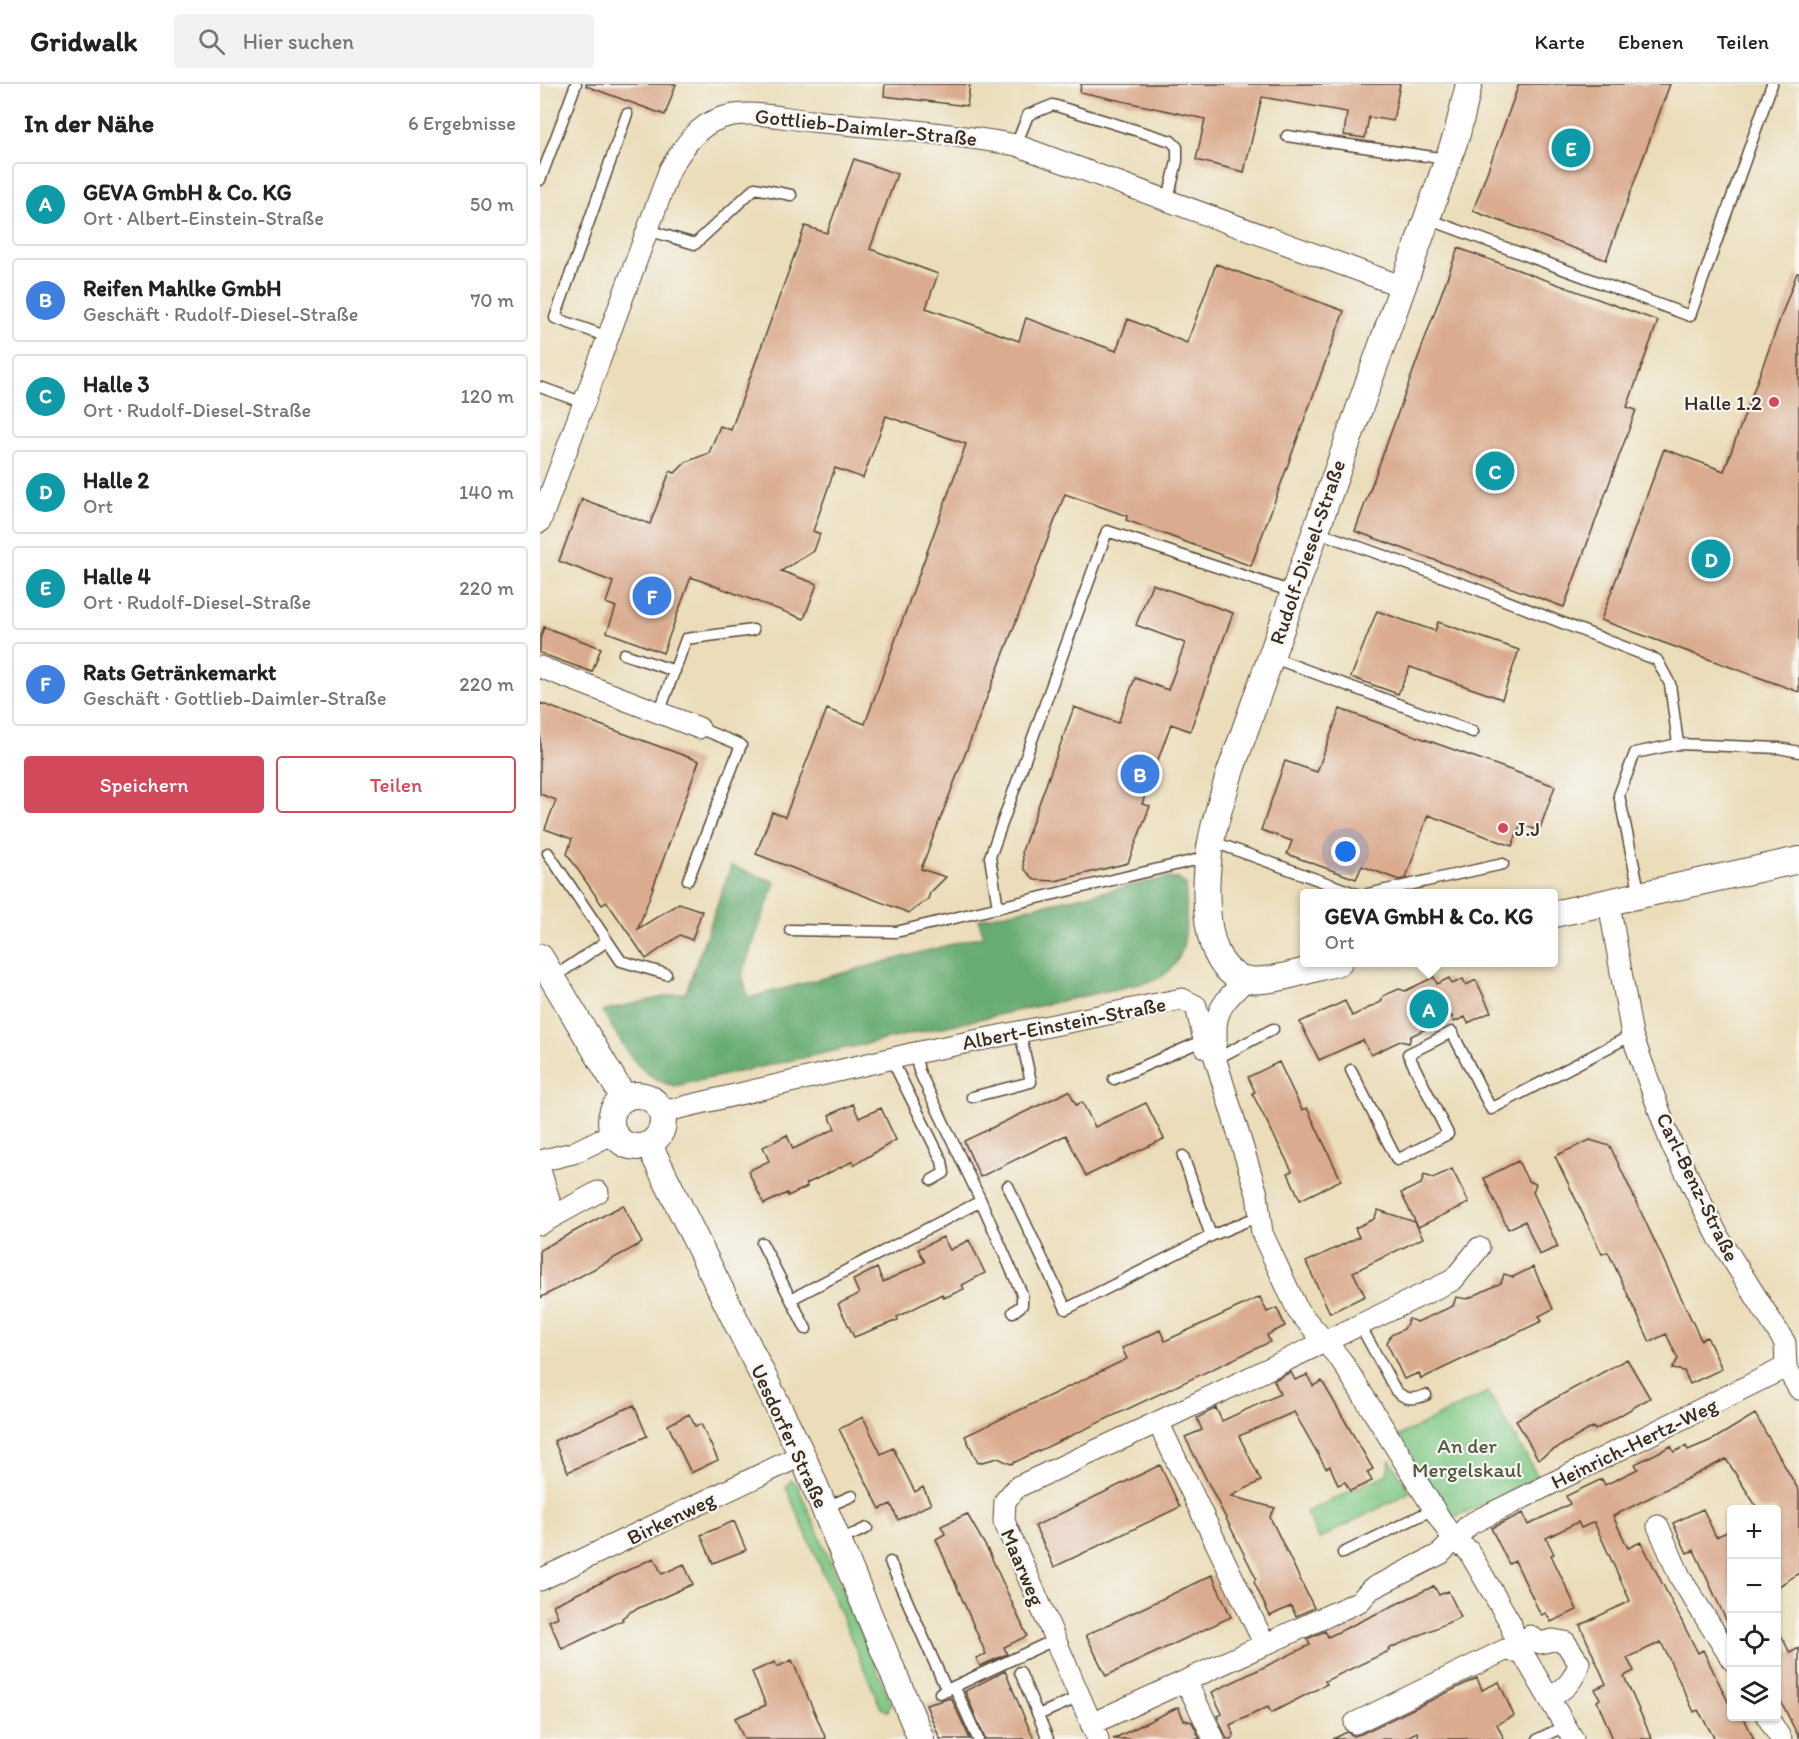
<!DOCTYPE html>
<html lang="de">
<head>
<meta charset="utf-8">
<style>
  body { margin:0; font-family:Itim,sans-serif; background:#f2f2f2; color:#222 }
  .controls { position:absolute; right:18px; bottom:18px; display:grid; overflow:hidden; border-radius:6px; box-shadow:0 2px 4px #0004 }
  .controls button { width:54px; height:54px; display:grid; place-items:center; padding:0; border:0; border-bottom:2px solid #e0e0e0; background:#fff; color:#222; font:30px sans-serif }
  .you { position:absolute; left:806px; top:768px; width:21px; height:21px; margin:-15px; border:4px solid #fff; border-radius:50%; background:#1a73e8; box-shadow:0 0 0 9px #1a73e833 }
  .badge { display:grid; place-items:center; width:39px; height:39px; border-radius:50%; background:#d1495b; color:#fff; font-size:20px; font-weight:700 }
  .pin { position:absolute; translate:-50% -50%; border:3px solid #fff; box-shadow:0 2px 6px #0006 }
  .popup { position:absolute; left:760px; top:805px; width:258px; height:78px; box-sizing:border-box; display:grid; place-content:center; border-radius:6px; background:#fff; filter:drop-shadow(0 2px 4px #0005); font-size:20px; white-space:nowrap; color:#767676 }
  .popup b { font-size:22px; color:#222 }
  .popup::after { content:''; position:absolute; left:50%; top:100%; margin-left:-12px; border:12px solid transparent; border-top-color:#fff }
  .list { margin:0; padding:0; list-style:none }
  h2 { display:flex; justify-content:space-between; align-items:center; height:78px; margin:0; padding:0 24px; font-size:26px }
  h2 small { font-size:20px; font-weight:400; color:#767676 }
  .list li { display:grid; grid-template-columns:39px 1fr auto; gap:18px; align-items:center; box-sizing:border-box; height:84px; margin:0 12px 12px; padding:0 12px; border:2px solid #e0e0e0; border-radius:6px }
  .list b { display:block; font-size:22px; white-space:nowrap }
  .list p { margin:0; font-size:20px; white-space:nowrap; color:#767676 }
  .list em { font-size:20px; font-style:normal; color:#767676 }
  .actions { display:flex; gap:12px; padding:18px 24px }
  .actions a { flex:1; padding:14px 0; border:2px solid #d1495b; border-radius:6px; text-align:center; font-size:21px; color:#d1495b }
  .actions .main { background:#d1495b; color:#fff }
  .icon { flex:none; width:33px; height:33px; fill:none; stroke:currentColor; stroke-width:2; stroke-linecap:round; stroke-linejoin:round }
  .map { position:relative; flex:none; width:1259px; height:1655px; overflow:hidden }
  header { display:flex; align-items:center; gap:36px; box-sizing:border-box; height:84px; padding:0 30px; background:#fff; border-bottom:2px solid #e0e0e0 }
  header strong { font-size:28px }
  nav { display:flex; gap:33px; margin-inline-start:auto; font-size:21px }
  .search { width:420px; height:54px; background:#f2f2f2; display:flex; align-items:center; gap:15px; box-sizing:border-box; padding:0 21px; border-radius:6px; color:#767676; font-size:22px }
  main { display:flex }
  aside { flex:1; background:#fff }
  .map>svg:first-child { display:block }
  .green { fill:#80c884; stroke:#5e7951; stroke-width:1.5 }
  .forest { fill:#68ac72; stroke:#526b48; stroke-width:1.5 }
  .building { fill:#daab8e }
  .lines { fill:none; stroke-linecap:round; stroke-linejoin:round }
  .service-casing { stroke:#554535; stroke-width:13 }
  .minor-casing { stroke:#554535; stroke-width:23 }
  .tertiary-casing { stroke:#554535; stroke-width:28 }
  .service { stroke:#fff; stroke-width:10 }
  .minor { stroke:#fff; stroke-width:21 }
  .tertiary { stroke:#fff; stroke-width:26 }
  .poi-dot { fill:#d1495b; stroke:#f6f6f2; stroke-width:2 }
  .labels { text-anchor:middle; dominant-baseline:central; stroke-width:4.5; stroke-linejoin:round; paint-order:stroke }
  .street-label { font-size:21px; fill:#3b2a1e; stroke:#f6f6f2 }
  .poi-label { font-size:21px; fill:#3b2a1e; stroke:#f6f6f2; text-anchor:end }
  .park-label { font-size:21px; fill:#50593d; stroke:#f6f6f2 }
</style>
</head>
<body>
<header>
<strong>Gridwalk</strong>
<div class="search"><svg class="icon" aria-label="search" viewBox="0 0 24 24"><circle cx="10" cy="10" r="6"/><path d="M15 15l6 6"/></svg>Hier suchen</div>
<nav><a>Karte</a><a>Ebenen</a><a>Teilen</a></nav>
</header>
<main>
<aside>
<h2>In der Nähe<small>6 Ergebnisse</small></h2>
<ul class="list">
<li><span class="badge" style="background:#0f9aa8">A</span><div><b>GEVA GmbH &amp; Co. KG</b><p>Ort · Albert-Einstein-Straße</p></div><em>50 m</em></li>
<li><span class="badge" style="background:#3f7fe0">B</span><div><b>Reifen Mahlke GmbH</b><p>Geschäft · Rudolf-Diesel-Straße</p></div><em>70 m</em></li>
<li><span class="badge" style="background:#0f9aa8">C</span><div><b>Halle 3</b><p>Ort · Rudolf-Diesel-Straße</p></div><em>120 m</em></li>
<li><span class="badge" style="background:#0f9aa8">D</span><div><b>Halle 2</b><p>Ort</p></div><em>140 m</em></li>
<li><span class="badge" style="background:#0f9aa8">E</span><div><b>Halle 4</b><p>Ort · Rudolf-Diesel-Straße</p></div><em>220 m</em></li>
<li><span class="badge" style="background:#3f7fe0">F</span><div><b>Rats Getränkemarkt</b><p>Geschäft · Gottlieb-Daimler-Straße</p></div><em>220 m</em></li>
</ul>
<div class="actions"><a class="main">Speichern</a><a>Teilen</a></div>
</aside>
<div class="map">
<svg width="1259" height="1655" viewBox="0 0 1259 1655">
  <rect width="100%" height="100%" fill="#f6f6f2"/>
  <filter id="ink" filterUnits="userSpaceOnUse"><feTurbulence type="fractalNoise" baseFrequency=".0167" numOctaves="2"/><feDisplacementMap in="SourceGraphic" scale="12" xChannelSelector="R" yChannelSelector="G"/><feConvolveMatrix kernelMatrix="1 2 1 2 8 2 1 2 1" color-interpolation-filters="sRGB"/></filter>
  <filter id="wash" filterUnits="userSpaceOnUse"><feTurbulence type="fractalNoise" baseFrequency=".008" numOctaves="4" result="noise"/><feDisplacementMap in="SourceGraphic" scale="24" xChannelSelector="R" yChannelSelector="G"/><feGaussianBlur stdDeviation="1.35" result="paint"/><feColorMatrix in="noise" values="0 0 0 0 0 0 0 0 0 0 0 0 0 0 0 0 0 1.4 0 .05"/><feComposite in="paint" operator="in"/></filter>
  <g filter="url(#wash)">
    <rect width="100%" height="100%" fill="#ebddb9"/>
    <path class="green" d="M948 1308 999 1394 915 1433 899 1424 856 1353Z
      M850 1376 870 1408 779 1455 766 1428 847 1390Z
      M251 1396 256 1398 351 1619 348 1627 341 1624 246 1403Z"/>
    <path class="forest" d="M191 782 235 798 202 890 208 914 443 852 439 835 626 794 638 795 646 801C645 837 653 882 612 897L135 1002C95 993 83 959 62 927L146 908Z"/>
    <g id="blocks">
      <path class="building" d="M46 0H136L125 31 46 2Z
        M345 0H430L427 22 344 12Z
        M541 0H860L853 37 829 33 825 54 804 51 807 28 722 13 704 88 656 76 665 35 540 8Z
        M979 0H1130L1066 176 933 127Z
        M314 75 357 90 330 165 398 190 386 224 479 257 486 234 576 267 588 235 647 259 676 180 804 227 711 482 586 436 587 432 525 410 381 785 406 793 390 809 388 815 369 829 216 770 232 728 245 733 287 625 325 640 426 360 346 332 323 394 295 384 273 447 280 450 274 467 241 487 277 500 264 535 151 493 123 569 67 548 76 523 66 519 73 498 19 477 42 415 110 440 130 387 135 389 146 378 169 369 180 342 191 346 265 142 287 149Z
        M918 164 1118 237 1087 323 1096 326 1024 523 815 447Z
        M1257 189H1259V608L1061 536 1124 365 1184 387Z
        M612 500 693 529 650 647 631 640 602 720 610 722 588 779 515 797 495 796 484 785 482 767 534 623 578 639 595 594 628 606 645 559 596 541Z
        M837 527 895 547 898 538 979 566 962 615 870 583 858 610 811 593Z
        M4 543 61 564 52 588 0 569V555Z
        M0 619 159 677 98 845 139 819 162 827 152 856 140 851 106 875 67 818 62 821 27 770 32 755 5 745 16 716 0 710Z
        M800 625 1015 702 999 747 981 740 972 762 888 731 866 794 859 796 822 782 816 795 747 770 752 757 721 746 745 677 777 688Z
        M894 893 897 900 909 894 912 900 923 895 926 901 936 896 951 928 928 939 925 933 914 938 912 932 871 952 869 959 860 957 831 971 823 956 779 976 760 938 805 917 812 932 841 918 843 912 859 905 865 907Z
        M739 978 762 1026 767 1024 801 1096 760 1116 748 1089 752 1087 712 1009 715 1008 708 993Z
        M529 1007 536 1021 542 1018 555 1043 606 1019 624 1055 546 1092 526 1051 440 1093 424 1057Z
        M313 1020 319 1034 341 1024 356 1056 314 1081 313 1077 266 1100 267 1103 248 1112 247 1109 224 1120 208 1087 229 1077 223 1063 247 1051 253 1065 295 1045 289 1031Z
        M1050 1056 1070 1062 1161 1256 1167 1253 1182 1285 1150 1300 1144 1287 1132 1285 1138 1275 1126 1250 1110 1258 1068 1168 1062 1170 1015 1072Z
        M978 1077 988 1097 996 1100 993 1108 1018 1163 999 1171 985 1137 968 1145 944 1094Z
        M912 1085 929 1119 878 1143 861 1109 881 1100 884 1091 893 1094Z
        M83 1121 102 1159 0 1214V1166Z
        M838 1126 875 1138 883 1154 813 1188 825 1212 790 1229 766 1178 819 1153 815 1144 834 1135Z
        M403 1153 410 1166 429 1156 445 1189 422 1201 424 1205 404 1214 402 1210 357 1233 358 1236 314 1253 298 1220 319 1210 313 1196 337 1184 343 1198 385 1178 378 1165Z
        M993 1183 1013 1225 999 1232 1002 1237 881 1295 879 1289 864 1295 847 1259 851 1251 864 1245 869 1235 877 1238 913 1222 916 1213 927 1215 961 1199 964 1190 973 1193Z
        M720 1213 727 1228 737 1224 745 1242 727 1251 730 1258 471 1380 458 1374 438 1379 425 1352 587 1275 582 1264 620 1246 625 1257Z
        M1087 1275 1110 1314 1055 1346 1053 1343 998 1375 976 1336Z
        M751 1288 755 1296 767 1291 773 1302 782 1297 833 1385 827 1388 832 1397 810 1407 805 1398 798 1401 790 1382 786 1384 754 1328 699 1352 721 1397 691 1412 735 1424 730 1433 774 1524 756 1532 751 1522 730 1532 714 1498 716 1494 712 1486 645 1353 662 1346 657 1334 676 1324 682 1337 740 1310 734 1296Z
        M94 1321 107 1352 28 1388 14 1357Z
        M149 1330 155 1342 161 1340 178 1376 151 1389 128 1341Z
        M1215 1330 1259 1407V1489L1236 1504V1425H1218L1186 1375 1073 1432 1088 1464 1101 1458 1158 1569 1163 1566 1191 1624V1632H1203L1214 1655H1175L1158 1626 1154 1628 1121 1558 1087 1574 1094 1587 1084 1592 1112 1655H1073L1057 1617 1060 1615 1055 1605 1066 1600 1040 1541 1090 1517 1054 1438 1041 1444 1038 1438 1006 1454 1014 1470 1011 1471 1037 1526 1011 1538 1006 1529 1001 1531 975 1477 969 1480 951 1444 983 1429 988 1441 1030 1420 1026 1412 1062 1395 1065 1401 1098 1385 1095 1380 1131 1362 1134 1368 1146 1362 1148 1366 1174 1355Z
        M323 1333 341 1370 353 1364 375 1408 383 1403 391 1420 358 1436 351 1420 340 1425 299 1345Z
        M620 1381 640 1423 514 1483 495 1442Z
        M1163 1425 1176 1453 1191 1446V1547L1154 1466 1147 1469 1133 1439Z
        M427 1430 449 1468 487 1552 464 1563 467 1570 440 1582 436 1574 446 1570 396 1455 405 1450 401 1442Z
        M194 1437 206 1466 173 1479 161 1451Z
        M114 1474 122 1490 144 1480 153 1500 92 1527 82 1534 83 1536 22 1565 9 1537 18 1533 13 1521Z
        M672 1491 691 1533 566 1592 546 1551Z
        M894 1502 899 1511 908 1507 921 1533 848 1565 849 1567 785 1597 787 1600 731 1629 728 1623 690 1641 693 1650 692 1655H687L677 1632 682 1630 672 1608 770 1561 767 1555 785 1547 788 1553Z
        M1236 1541 1250 1569 1259 1564V1654L1236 1607Z
        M252 1576 286 1655H204L195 1634 226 1621 212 1588 235 1578 237 1583Z
        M465 1587 485 1635 494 1655H445L425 1607Z
        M937 1594 942 1606 959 1598 974 1632 957 1640 964 1655H879L877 1648 863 1655H793L807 1648 814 1652 821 1650Z
        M411 1614 430 1655H400L386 1621Z
        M638 1623 644 1636 652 1638 660 1655H573Z"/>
    </g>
  </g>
  <g filter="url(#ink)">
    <use href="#blocks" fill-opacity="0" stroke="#554535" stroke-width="1.5"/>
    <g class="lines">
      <defs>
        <path id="service" d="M747 52 907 75
          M476 61 488 31 513 21 631 57 637 63V77L628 115
          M0 96 36 0
          M888 135 1150 232 1232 0
          M107 146 155 160 215 104 251 111
          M68 253 15 234 87 30
          M0 303 44 319
          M775 447 931 503 1117 576 1130 600 1138 660
          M84 570 135 587
          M731 573 933 648
          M119 629 146 555 213 546
          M671 757 817 810
          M8 769 81 877 126 890
          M148 796 201 661 159 644
          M828 810 963 780
          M1100 811 1079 711 1095 669 1138 660 1239 664 1259 668
          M458 824 450 773 567 447 753 508
          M250 846 356 848 668 773
          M14 893 67 857
          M351 974 402 1077 404 1089 392 1096
          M676 975 733 945
          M811 986 857 1076 908 1050 868 970 912 948 951 1025 1092 951
          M574 995 664 956
          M432 1013 491 998 480 948
          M643 1072 671 1152
          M468 1102 526 1225 671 1152 719 1132
          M441 1117 482 1210V1221L473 1228
          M222 1159 266 1245
          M251 1215 441 1117 379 987 375 969
          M820 1241 856 1307C866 1316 873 1316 886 1311
          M284 1424 312 1412
          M298 1457 327 1444
          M803 1469 894 1425
          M350 1478 407 1607
          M480 1588 508 1655
          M415 1604 438 1655
          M400 1609 514 1556
          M498 1631 539 1613
          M998 1655 1025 1642"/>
        <path id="minor" d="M0 438 130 85C143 64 156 42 181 34 211 25 241 34 271 37 340 43 408 49 476 61L861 202
          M0 583 159 644
          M1069 819 1092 951 1131 1059 1179 1154 1245 1259 1246 1283 1259 1305
          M706 896C692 909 676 923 676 944 676 953 677 958 673 967L717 1110 722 1149 758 1227 801 1276 914 1457 928 1466 971 1540 974 1553
          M122 1028 375 969 642 915 656 922 666 964 671 966
          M0 1077 33 1069 74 1049
          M0 1086 14 1132
          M0 1140 58 1108
          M618 1338 725 1561
          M1118 1442 1140 1493 1192 1576
          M0 1496 262 1371
          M982 1568 990 1552 1000 1559 1013 1556 1025 1558 1039 1579C1034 1597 1025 1605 1009 1614
          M982 1568 1033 1655
          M646 1597 674 1655
          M1227 1632 1241 1655
          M815 1639 965 1566 982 1568
          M551 1640 820 1517 831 1505 900 1470 930 1440 1246 1283
          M558 1655 464 1437 465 1417 477 1403 618 1338 913 1196 939 1164"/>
        <path id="tertiary" d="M1014 830 1259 776
          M0 873 84 1014
          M799 878C774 884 733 899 709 896 658 889 664 793 671 758 675 735 683 713 689 691L917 50 929 0
          M71 1037a26 26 0 1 1 52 0a26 26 0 1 1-52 0Z
          M109 1061 262 1371 381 1655"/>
      </defs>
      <use href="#service" class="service-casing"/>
      <use href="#minor" class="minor-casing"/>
      <use href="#tertiary" class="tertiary-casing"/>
      <use href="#service" class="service"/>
      <use href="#minor" class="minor"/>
      <use href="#tertiary" class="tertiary"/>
    </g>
  </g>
  <g class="poi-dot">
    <circle cx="1234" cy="318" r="6"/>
    <circle cx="963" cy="744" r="6"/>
  </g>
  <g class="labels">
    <g class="street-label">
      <text transform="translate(326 43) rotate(6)">Gottlieb-Daimler-Straße</text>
      <text transform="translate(767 468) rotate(-71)">Rudolf-Diesel-Straße</text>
      <text transform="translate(524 939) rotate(-11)">Albert-Einstein-Straße</text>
      <text transform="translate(1158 1103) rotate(64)">Carl-Benz-Straße</text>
      <text transform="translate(250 1352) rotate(65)">Uesdorfer Straße</text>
      <text transform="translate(1094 1359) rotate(-26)">Heinrich-Hertz-Weg</text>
      <text transform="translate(131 1434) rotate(-26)">Birkenweg</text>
      <text transform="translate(483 1483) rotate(67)">Maarweg</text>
    </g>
    <g class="poi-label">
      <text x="1222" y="318">Halle 1.2</text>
      <text x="975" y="744" text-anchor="start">J.J</text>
    </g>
    <g class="park-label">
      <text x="927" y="1361">An der<tspan x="927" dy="24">Mergelskaul</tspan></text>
    </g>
  </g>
</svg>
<div class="controls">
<button>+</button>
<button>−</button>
<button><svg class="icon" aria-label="locate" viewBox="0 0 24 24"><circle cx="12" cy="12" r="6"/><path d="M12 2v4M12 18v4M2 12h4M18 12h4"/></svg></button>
<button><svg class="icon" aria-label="layers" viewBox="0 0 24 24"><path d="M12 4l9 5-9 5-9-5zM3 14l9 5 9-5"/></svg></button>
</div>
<div class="you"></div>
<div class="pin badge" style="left:889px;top:925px;background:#0f9aa8">A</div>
<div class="popup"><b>GEVA GmbH &amp; Co. KG</b>Ort</div>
<div class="pin badge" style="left:600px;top:690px;background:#3f7fe0">B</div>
<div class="pin badge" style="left:955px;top:387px;background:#0f9aa8">C</div>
<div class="pin badge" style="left:1171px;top:475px;background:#0f9aa8">D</div>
<div class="pin badge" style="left:1031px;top:64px;background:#0f9aa8">E</div>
<div class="pin badge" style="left:112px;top:512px;background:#3f7fe0">F</div>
</div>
</main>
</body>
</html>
